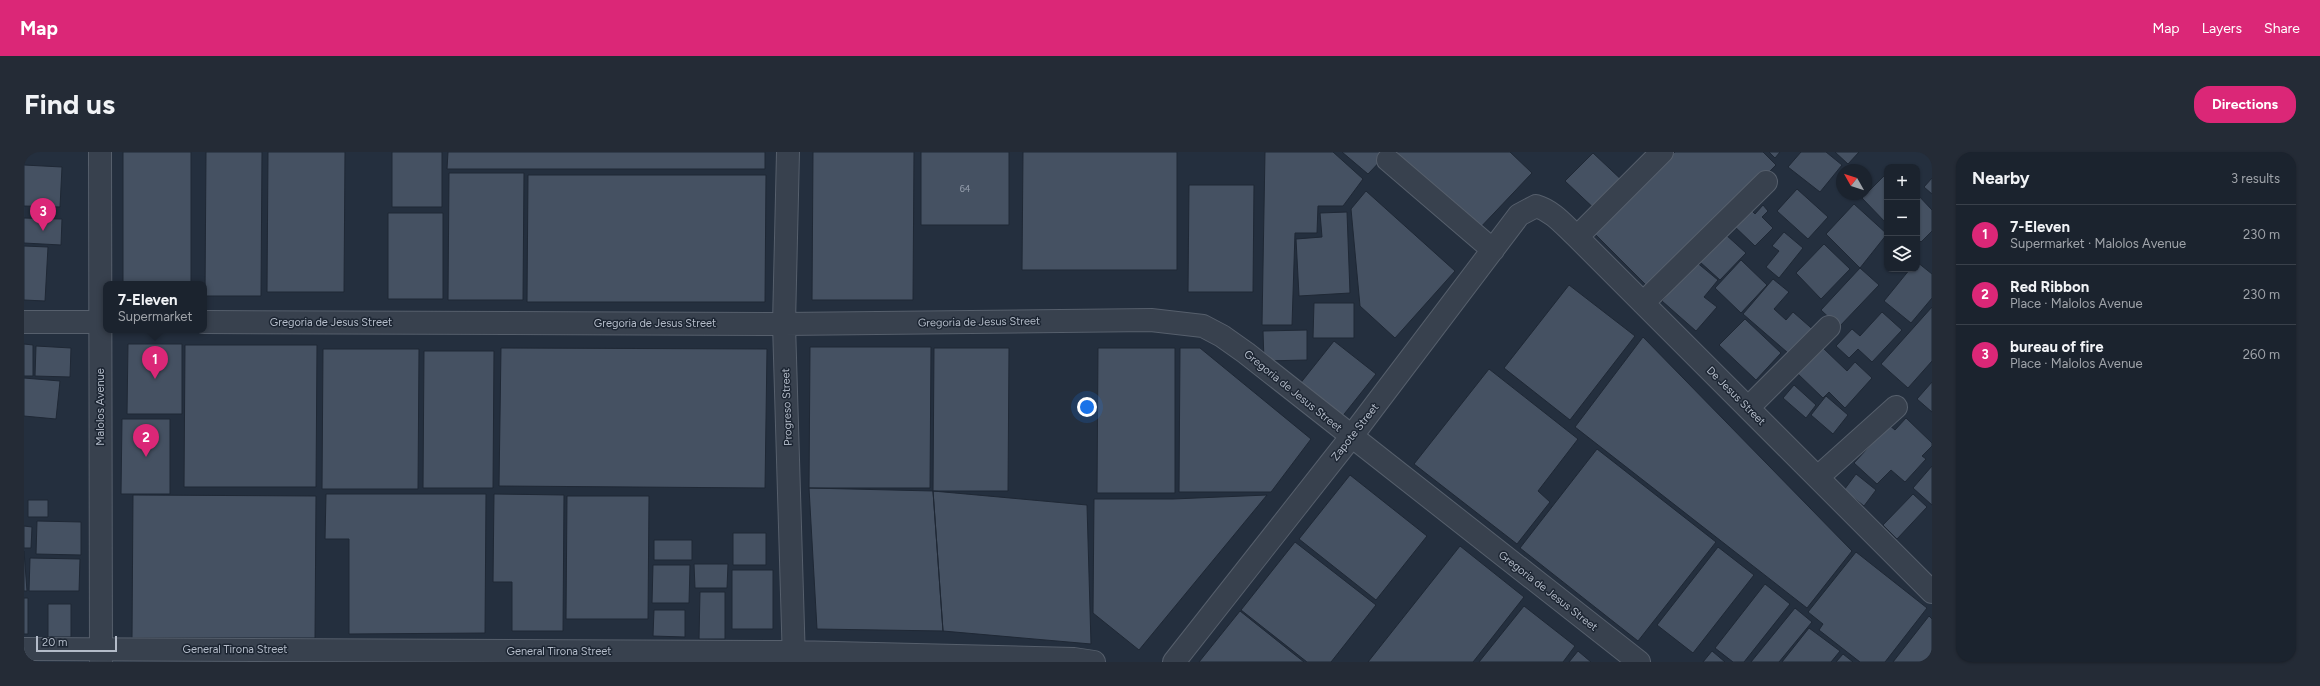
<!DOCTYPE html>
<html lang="en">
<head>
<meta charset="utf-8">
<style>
  body { margin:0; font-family:Figtree,sans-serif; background:#242b36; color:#f1f3f6 }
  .controls { position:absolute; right:12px; top:12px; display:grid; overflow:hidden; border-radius:8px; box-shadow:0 1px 3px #0004 }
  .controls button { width:36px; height:36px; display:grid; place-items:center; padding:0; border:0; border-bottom:1px solid #39404a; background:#1b232e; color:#f1f3f6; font:20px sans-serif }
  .compass { position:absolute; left:1812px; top:12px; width:36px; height:36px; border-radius:50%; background:#1b232e; box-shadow:0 1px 3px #0004; rotate:309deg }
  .scale { position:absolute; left:12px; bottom:10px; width:81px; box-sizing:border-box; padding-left:4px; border:2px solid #b4bcc9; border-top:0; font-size:11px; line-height:14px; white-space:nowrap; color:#b4bcc9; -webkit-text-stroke:3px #1d2633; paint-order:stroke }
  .you { position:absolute; left:1063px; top:255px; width:14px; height:14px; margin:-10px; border:3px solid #fff; border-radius:50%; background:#1a73e8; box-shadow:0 0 0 6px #1a73e833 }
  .badge { display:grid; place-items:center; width:26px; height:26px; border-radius:50%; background:#db2777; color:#fff; font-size:13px; font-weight:700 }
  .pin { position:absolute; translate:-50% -33px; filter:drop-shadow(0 1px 2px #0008) }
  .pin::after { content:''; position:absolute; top:21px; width:14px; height:12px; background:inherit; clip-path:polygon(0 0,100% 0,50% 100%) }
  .popup { position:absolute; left:79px; top:129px; width:104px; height:52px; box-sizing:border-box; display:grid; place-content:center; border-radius:8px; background:#1b232e; filter:drop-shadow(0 1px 3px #0005); font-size:13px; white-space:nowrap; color:#a0a4aa }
  .popup b { font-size:15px; color:#f1f3f6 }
  .popup::after { content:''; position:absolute; left:50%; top:100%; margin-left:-8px; border:8px solid transparent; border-top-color:#1b232e }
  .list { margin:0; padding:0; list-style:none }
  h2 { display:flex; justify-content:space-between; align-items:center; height:52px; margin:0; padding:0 16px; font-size:17px }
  h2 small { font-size:13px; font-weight:400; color:#a0a4aa }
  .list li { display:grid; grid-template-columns:26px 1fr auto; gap:12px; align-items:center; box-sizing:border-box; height:60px; padding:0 16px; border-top:1px solid #39404a }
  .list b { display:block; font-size:15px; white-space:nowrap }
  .list p { margin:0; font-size:13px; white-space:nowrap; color:#a0a4aa }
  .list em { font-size:13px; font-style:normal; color:#a0a4aa }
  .icon { flex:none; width:22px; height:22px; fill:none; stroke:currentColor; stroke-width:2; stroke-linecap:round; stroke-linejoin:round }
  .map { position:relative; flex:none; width:1908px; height:510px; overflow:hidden; border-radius:16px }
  header { display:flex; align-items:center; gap:24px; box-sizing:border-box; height:56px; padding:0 20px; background:#db2777; color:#fff }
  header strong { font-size:19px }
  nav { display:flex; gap:22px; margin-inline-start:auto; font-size:14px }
  .intro { display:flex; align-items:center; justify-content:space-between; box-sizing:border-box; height:96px; padding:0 24px }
  h1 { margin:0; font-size:28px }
  .button { padding:10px 18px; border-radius:16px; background:#db2777; color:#fff; font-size:14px; font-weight:700 }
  main { display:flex; gap:24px; padding:0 24px }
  aside { flex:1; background:#1b232e; border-radius:16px; box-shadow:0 1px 3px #0004 }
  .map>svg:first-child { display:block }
  .building { fill:#455162; stroke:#1f2835 }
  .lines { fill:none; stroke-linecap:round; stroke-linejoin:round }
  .minor-casing { stroke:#565f6c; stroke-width:24 }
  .minor { stroke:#38414e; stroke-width:22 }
  .labels { text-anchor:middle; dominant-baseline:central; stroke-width:3; stroke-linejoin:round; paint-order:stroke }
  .number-label { font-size:9px; fill:#98a1af }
  .street-label { font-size:11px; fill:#b4bcc9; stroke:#1d2633 }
</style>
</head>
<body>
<header>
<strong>Map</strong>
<nav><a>Map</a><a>Layers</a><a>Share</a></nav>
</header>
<div class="intro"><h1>Find us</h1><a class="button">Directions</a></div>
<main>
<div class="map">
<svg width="1908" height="510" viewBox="0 0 1908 510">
  <rect width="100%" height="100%" fill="#242f3e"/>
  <path class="building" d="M99 0H167V132H99Z
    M182 0H238L237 144H181Z
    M244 0H321L320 140H243Z
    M368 0H418V55H368Z
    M424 0H741V17H423Z
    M789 0H890L889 148H788Z
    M897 0H985V73H897Z
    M999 0H1153V118H998Z
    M1241 0H1309L1339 27 1319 54H1294L1293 81H1271L1268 173H1238Z
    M1318 0H1365L1344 22Z
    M1374 0H1486L1508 21 1453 79 1372 2Z
    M1651 0H1739L1752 13 1628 139 1570 81Z
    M1745 0H1756L1751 6Z
    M1777 0H1802L1818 13 1796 40 1764 15Z
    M1811 0H1835L1824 12Z
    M1569 1 1602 32 1575 61 1541 29Z
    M0 13 38 15 36 55 0 54Z
    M425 21H500L499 148H424Z
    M1863 21V72L1838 46Z
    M504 23H742L741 150H503Z
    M1908 26V42L1900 35Z
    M1165 33H1230L1229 140H1164Z
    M1773 37 1804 65 1784 87 1753 59Z
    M1342 39 1431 119 1371 186 1336 154 1327 57Z
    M1893 42 1908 58V79L1897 90 1893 86Z
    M1830 52 1863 82 1836 116 1802 82Z
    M1739 53 1744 59 1738 65 1749 76 1731 94 1708 72 1724 55 1731 62Z
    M1323 60 1326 141 1275 144 1272 87 1298 85 1296 61Z
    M364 61H419V147H364Z
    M0 66 38 67 37 93 0 91Z
    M1760 80 1779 96 1755 126 1742 115 1755 99 1748 94Z
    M1701 82 1722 101 1696 128 1676 110Z
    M1800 92 1826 117 1797 147 1772 121Z
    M0 94 24 95 21 149 0 148Z
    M1717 108 1743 133 1717 161 1691 136Z
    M1671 109 1694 128 1680 145 1693 155 1672 179 1638 149Z
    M1893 110 1908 122V146L1887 171 1860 149 1886 117H1893Z
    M1836 116 1855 133 1815 175 1797 158Z
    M1749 127 1765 140 1750 157 1762 168 1769 160 1793 181 1771 207 1719 162Z
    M1545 133 1611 184 1546 268 1480 216Z
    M1290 151H1330V186H1289Z
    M1908 155V209L1884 236 1857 212Z
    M1858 160 1878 178 1848 210 1834 197 1825 206 1812 194 1828 177 1836 184Z
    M1721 167 1757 201 1732 228 1695 193Z
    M1283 178V208L1240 209 1239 179Z
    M1619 185 1828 399 1783 456 1551 275Z
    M1310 189 1352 222 1317 266 1275 233Z
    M0 192 9 193V224H0Z
    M104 192H158V262H103Z
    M161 193H293L292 335H160Z
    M12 194 47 196 46 225 11 224Z
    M786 195H907L906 336H785Z
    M477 196 743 197 741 336 475 334Z
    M910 196H985L984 339H909Z
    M1074 196H1151V341H1073Z
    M1156 196H1176L1287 287 1247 340H1155Z
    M1799 196 1823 219 1831 210 1848 226 1821 256 1805 240 1799 246 1774 222Z
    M299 197H395L394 337H298Z
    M400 199H470L469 336H399Z
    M1465 217 1554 287 1514 339 1526 350 1493 392 1390 312Z
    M0 226 36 229 32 267 0 264Z
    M1908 230V260L1893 247Z
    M1770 233 1792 253 1782 266 1759 246Z
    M1802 244 1824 263 1809 282 1787 263Z
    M1882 266 1908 291V294L1898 304 1902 307 1881 330 1867 318 1853 332 1830 311 1865 273 1871 278Z
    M98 267H146V342H97Z
    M1573 297 1692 390 1614 489 1496 396Z
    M1908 314V353L1889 336Z
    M1832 322 1852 338 1840 354 1820 338Z
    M1326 323 1403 384 1352 448 1275 387Z
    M785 336 909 339 919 479 793 477Z
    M909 339 1063 353 1067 492 919 479Z
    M302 342H462L461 481 325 482V387H301Z
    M470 342 540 343 539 479H488V430H469Z
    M1889 342 1903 355 1873 387 1859 373Z
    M109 343 292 344 291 486H108Z
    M1243 343 1115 498 1069 461 1070 347H1149Z
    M543 344H625L624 467H542Z
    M4 348H24V365H4Z
    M13 369 57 370V403L12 402Z
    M0 374 8 375 7 396H0Z
    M709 381H742V413H709Z
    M630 388H668V408H630Z
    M1271 390 1352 453 1307 510H1283L1217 458Z
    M1436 394 1500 445 1449 510H1344Z
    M1694 395 1730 423 1669 501 1633 473Z
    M0 399 3 439H0Z
    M1832 400 1903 456 1861 510H1836L1795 478 1799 472 1784 460Z
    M6 406 56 407 55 439H5Z
    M670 412H704L703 436H671Z
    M629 413H666L665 451H628Z
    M708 418H749V477H708Z
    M1741 432 1766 452 1720 510H1709L1691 496Z
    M676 440H701V487H675Z
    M0 446H4V482H0Z
    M24 452H47V485H24Z
    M1500 454 1551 494 1539 510H1455Z
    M1771 456 1788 470 1755 510H1727Z
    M630 458H661V485L629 484Z
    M1216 459 1280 510H1175Z
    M1905 464 1908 467V510H1869Z
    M1785 476 1816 499 1807 510H1758Z
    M1554 499 1567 510H1545Z
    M1688 499 1701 510H1679Z
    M1819 502 1829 510H1812Z"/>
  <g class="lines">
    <defs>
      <path id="minor" d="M76 0 77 510
        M764 0 760 172 770 510
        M1364 8 1469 98
        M1553 85 1638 0
        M1619 151 1742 30
        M0 170H82
        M180 170 760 172 1127 168 1179 174 1198 184 1222 201 1615 510
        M1724 256 1805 175
        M1794 325 1872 255
        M0 497 770 500 1050 507 1070 510
        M1150 510 1327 285 1495 63 1512 54C1529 59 1540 73 1553 85L1908 440"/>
    </defs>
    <use href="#minor" class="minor-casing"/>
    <use href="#minor" class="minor"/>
  </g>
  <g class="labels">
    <g class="number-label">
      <text x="941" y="36">64</text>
    </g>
    <g class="street-label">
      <text x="307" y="170">Gregoria de Jesus Street</text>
      <text transform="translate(955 170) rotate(-1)">Gregoria de Jesus Street</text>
      <text x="631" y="171">Gregoria de Jesus Street</text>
      <text transform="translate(1269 239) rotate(39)">Gregoria de Jesus Street</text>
      <text transform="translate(1712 244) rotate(45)">De Jesus Street</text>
      <text transform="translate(76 255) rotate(-90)">Malolos Avenue</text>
      <text transform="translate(763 255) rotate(-92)">Progreso Street</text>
      <text transform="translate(1331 280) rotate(-52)">Zapote Street</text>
      <text transform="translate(1524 439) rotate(38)">Gregoria de Jesus Street</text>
      <text x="211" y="497">General Tirona Street</text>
      <text x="535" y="499">General Tirona Street</text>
    </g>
  </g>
</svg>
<div class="controls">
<button>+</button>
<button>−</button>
<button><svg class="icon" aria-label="layers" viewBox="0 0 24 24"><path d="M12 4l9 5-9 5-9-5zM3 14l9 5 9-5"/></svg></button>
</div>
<svg class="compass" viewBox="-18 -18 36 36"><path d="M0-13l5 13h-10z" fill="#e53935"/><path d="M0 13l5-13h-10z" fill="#a0a4aa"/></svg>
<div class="scale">20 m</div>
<div class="you"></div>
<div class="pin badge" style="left:131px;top:227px">1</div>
<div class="popup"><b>7-Eleven</b>Supermarket</div>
<div class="pin badge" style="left:122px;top:305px">2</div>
<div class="pin badge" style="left:19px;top:79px">3</div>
</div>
<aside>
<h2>Nearby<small>3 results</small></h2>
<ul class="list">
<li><span class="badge">1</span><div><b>7-Eleven</b><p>Supermarket · Malolos Avenue</p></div><em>230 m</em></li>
<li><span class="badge">2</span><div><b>Red Ribbon</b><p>Place · Malolos Avenue</p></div><em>230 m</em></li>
<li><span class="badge">3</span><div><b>bureau of fire</b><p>Place · Malolos Avenue</p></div><em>260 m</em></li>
</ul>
</aside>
</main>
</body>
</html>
